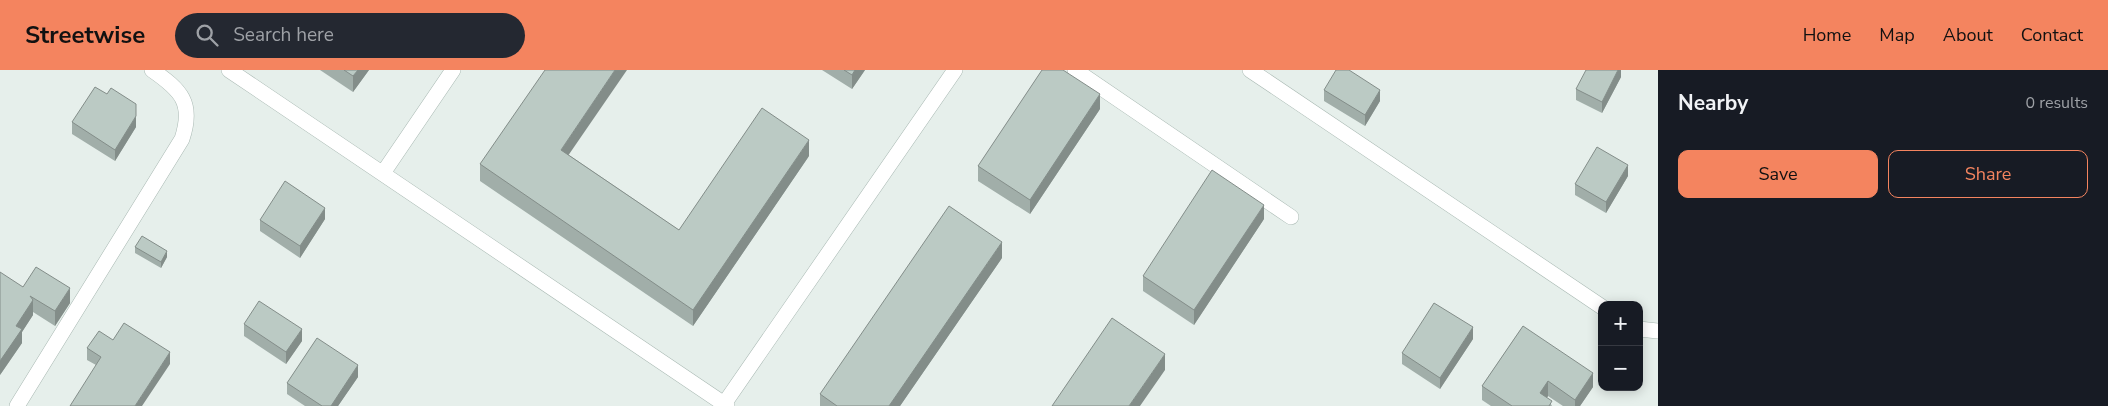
<!DOCTYPE html>
<html lang="en">
<head>
<meta charset="utf-8">
<style>
  body { margin:0; font-family:"Nunito Sans",sans-serif; background:#242831; color:#f1f3f6 }
  .controls { position:absolute; right:15px; bottom:15px; display:grid; overflow:hidden; border-radius:10px; box-shadow:0 2px 12px #0003 }
  .controls button { width:45px; height:45px; display:grid; place-items:center; padding:0; border:0; border-bottom:1px solid #363941; background:#171b24; color:#f1f3f6; font:25px sans-serif }
  .list { margin:0; padding:0; list-style:none }
  h2 { display:flex; justify-content:space-between; align-items:center; height:65px; margin:0; padding:0 20px; font-size:21px }
  h2 small { font-size:16px; font-weight:400; color:#9ea1a6 }
  .actions { display:flex; gap:10px; padding:15px 20px }
  .actions a { flex:1; padding:11px 0; border:1px solid #f4845f; border-radius:10px; text-align:center; font-size:18px; color:#f4845f }
  .actions .main { background:#f4845f; color:#111 }
  .icon { flex:none; width:28px; height:28px; fill:none; stroke:currentColor; stroke-width:2; stroke-linecap:round; stroke-linejoin:round }
  .map { position:relative; flex:none; width:1658px; height:336px; overflow:hidden }
  header { display:flex; align-items:center; gap:30px; box-sizing:border-box; height:70px; padding:0 25px; background:#f4845f; color:#111 }
  header strong { font-size:24px }
  nav { display:flex; gap:28px; margin-inline-start:auto; font-size:18px }
  .search { width:350px; height:45px; background:#242831; display:flex; align-items:center; gap:12px; box-sizing:border-box; padding:0 18px; border-radius:28px; color:#9ea1a6; font-size:19px }
  main { display:flex }
  aside { flex:1; background:#171b24 }
  .map>svg:first-child { display:block }
  .lines { fill:none; stroke-linecap:round; stroke-linejoin:round }
  .minor-casing { stroke:#a8b8b2; stroke-width:16 }
  .minor { stroke:#fff; stroke-width:15 }
  .wall { fill:#a1aea9 }
  .shaded-wall { fill:#838d89 }
  .building { fill:#bbcac4; stroke:#838d89 }
</style>
</head>
<body>
<header>
<strong>Streetwise</strong>
<div class="search"><svg class="icon" aria-label="search" viewBox="0 0 24 24"><circle cx="10" cy="10" r="6"/><path d="M15 15l6 6"/></svg>Search here</div>
<nav><a>Home</a><a>Map</a><a>About</a><a>Contact</a></nav>
</header>
<main>
<div class="map">
<svg width="1658" height="336" viewBox="0 0 1658 336">
  <rect width="100%" height="100%" fill="#e6efeb"/>
  <g class="lines">
    <defs>
      <path id="minor" d="M229 0 727 336
        M1075 0 1291 147
        M1250 0 1602 237
        M383 103 453 0
        M1639 259 1658 261
        M724 334 955 0
        M17 336 182 69C194 33 181 20 152 0"/>
    </defs>
    <use href="#minor" class="minor-casing"/>
    <use href="#minor" class="minor"/>
  </g>
  <path class="wall" d="M320 0H369L353 22Z
    M822 0H865L852 19Z
    M1621 0V7L1602 43 1576 30V19Z
    M1324 20 1380 31 1365 56 1324 31Z
    M1100 39 1030 144 978 111V96Z
    M72 52 136 57 115 91 72 64Z
    M569 85 679 160 809 86 693 256 480 111V94Z
    M1628 106 1606 143 1575 125V114Z
    M325 149 300 188 260 161V150Z
    M1264 149 1194 255 1143 221V206Z
    M135 177 167 187 161 198 135 183Z
    M1002 188 900 336H820V324Z
    M23 217 70 233 55 256 33 242V245L22 262V273L0 305Z
    M244 254 302 271 286 294 244 266Z
    M1523 256 1593 317 1580 336H1563L1548 326 1547 328 1552 336H1491L1482 330V316Z
    M1473 269 1440 319 1402 294V283Z
    M113 270 170 294 96 295 87 290V278Z
    M358 307 338 336H305L287 324V313Z"/>
  <path class="shaded-wall" d="M358 0H369L353 22V6Z
    M615 0H627L561 96V80Z
    M855 0H865L852 19V5Z
    M1618 0H1621V7L1602 43V32Z
    M1380 20V31L1365 56V45Z
    M1100 24V39L1030 144V130Z
    M136 46V57L115 91V80Z
    M809 70V86L693 256V240Z
    M1628 95V106L1606 143V132Z
    M1264 135V149L1194 255V240Z
    M325 138V149L300 188V176Z
    M1002 172V188L900 336H889Z
    M167 181V187L161 198V192Z
    M70 218V233L55 256V241Z
    M33 230V245L22 262V273L0 305V291L16 256Z
    M1473 257V269L1440 319V308Z
    M302 259V271L286 294V282Z
    M170 282V294L142 336H135Z
    M1165 284V300L1140 336H1129Z
    M358 295V307L338 336H331Z
    M1593 303V317L1580 336H1575V330Z
    M1548 311V326L1541 336 1540 323Z"/>
  <path class="building" d="M344 0H358L353 6Z
    M545 0H615L561 80 679 160 762 38 809 70 693 240 480 94Z
    M844 0H855L852 5Z
    M1042 0H1063L1100 24 1030 130 978 96Z
    M1336 0H1349L1380 20 1365 45 1324 20Z
    M1586 0H1618L1602 32 1576 19Z
    M95 17 107 24 111 18 136 34V46L115 80 72 52Z
    M1597 77 1628 95 1606 132 1575 114Z
    M1212 100 1264 135 1194 240 1143 206Z
    M285 111 325 138 300 176 260 150Z
    M949 136 1002 172 889 336H837L820 324Z
    M142 166 167 181 161 192 135 177Z
    M36 197 70 218 55 241 30 226 33 230 16 256 22 259 0 291V202L23 217Z
    M259 231 302 259 286 282 244 254Z
    M1434 233 1473 257 1440 308 1402 283Z
    M1112 248 1165 284 1129 336H1052Z
    M124 253 170 282 135 336H70L101 287 87 278 99 261 113 270Z
    M1523 256 1593 303 1575 330 1548 311 1540 323 1552 331 1549 336H1512L1482 316Z
    M317 268 358 295 331 336H322L287 313Z"/>
</svg>
<div class="controls">
<button>+</button>
<button>−</button>
</div>
</div>
<aside>
<h2>Nearby<small>0 results</small></h2>
<ul class="list">
</ul>
<div class="actions"><a class="main">Save</a><a>Share</a></div>
</aside>
</main>
</body>
</html>
